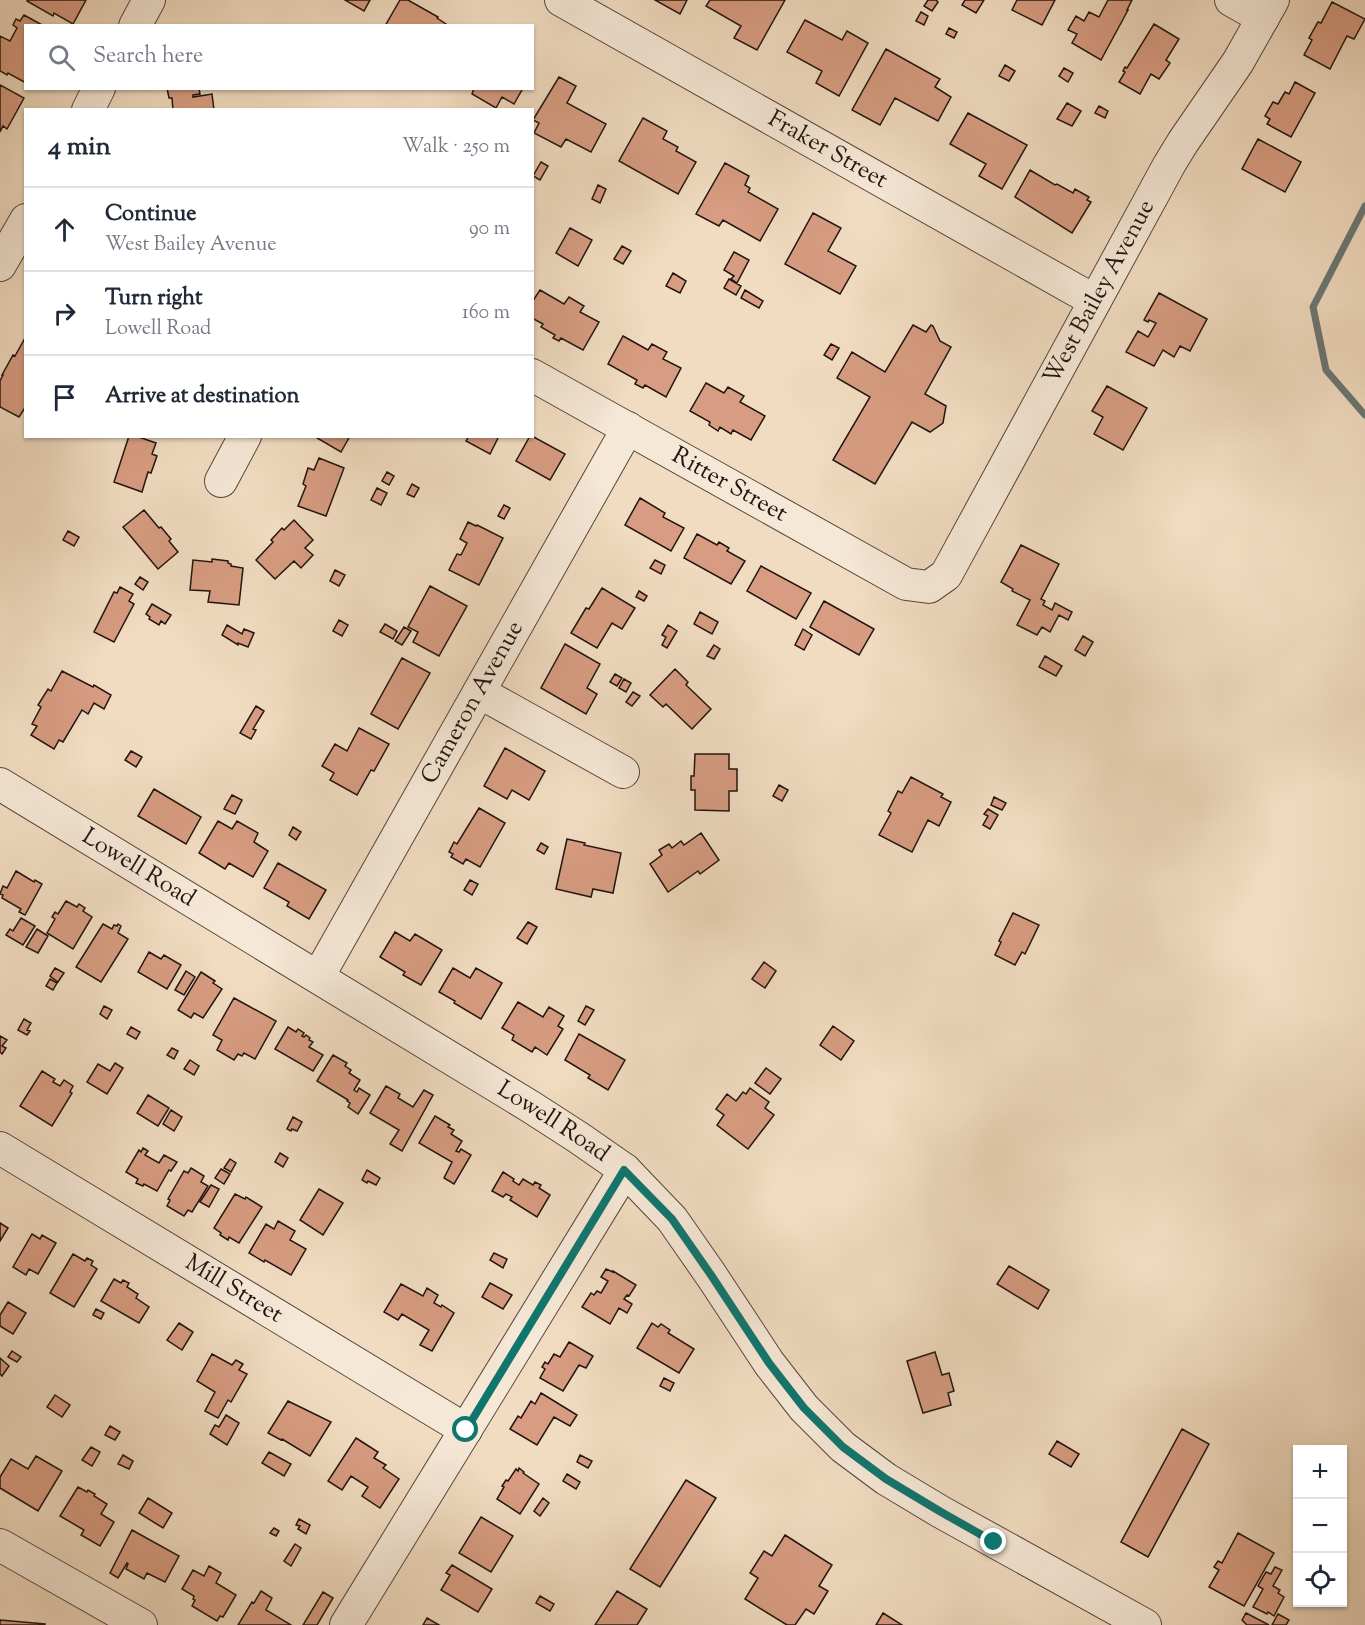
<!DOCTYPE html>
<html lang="en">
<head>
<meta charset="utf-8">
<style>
  body { margin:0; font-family:"Sorts Mill Goudy",serif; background:#f2f2f3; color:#1f2937 }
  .controls { position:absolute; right:18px; bottom:18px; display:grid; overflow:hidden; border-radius:0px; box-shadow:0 2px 4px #0004 }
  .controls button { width:54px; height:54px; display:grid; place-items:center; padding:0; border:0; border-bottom:2px solid #e0e1e3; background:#fff; color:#1f2937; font:30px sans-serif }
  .stop { position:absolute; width:18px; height:18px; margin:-14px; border:4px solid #0f766e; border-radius:50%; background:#fff }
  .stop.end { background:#0f766e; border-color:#fff; box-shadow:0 2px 6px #0008 }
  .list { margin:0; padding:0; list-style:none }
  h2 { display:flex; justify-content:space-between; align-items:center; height:78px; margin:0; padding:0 24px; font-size:26px }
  h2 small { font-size:20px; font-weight:400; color:#747a83 }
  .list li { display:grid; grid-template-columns:39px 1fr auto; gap:18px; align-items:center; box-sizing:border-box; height:84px; padding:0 24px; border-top:2px solid #e0e1e3 }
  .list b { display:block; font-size:22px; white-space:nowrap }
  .list p { margin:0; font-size:20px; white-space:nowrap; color:#747a83 }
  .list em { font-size:20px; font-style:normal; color:#747a83 }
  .icon { flex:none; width:33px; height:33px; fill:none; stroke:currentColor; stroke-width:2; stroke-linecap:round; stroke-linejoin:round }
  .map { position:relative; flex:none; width:1365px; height:1625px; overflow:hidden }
  .search { position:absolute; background:#fff; box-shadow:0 2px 4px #0004; left:24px; top:24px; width:510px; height:66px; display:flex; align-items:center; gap:15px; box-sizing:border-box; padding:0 21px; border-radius:0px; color:#747a83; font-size:22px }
  .panel { position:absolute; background:#fff; box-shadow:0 2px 4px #0004; left:24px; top:108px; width:510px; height:330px; border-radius:0px }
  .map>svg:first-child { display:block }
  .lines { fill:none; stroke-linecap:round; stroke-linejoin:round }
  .stream { stroke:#6b7874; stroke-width:7 }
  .building { fill:#d79c81; stroke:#21140f; stroke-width:1.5 }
  .minor-casing { stroke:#55463c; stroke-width:34 }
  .minor { stroke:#f6e8d7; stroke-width:32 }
  .route { stroke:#0f766e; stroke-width:8 }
  .labels { text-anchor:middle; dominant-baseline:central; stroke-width:6; stroke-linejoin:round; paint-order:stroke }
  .street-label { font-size:24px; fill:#21140f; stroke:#f6e8d7 }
</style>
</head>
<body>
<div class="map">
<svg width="1365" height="1625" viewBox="0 0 1365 1625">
  <rect width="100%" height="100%" fill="#f1dcc1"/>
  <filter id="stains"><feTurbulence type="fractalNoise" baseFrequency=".00333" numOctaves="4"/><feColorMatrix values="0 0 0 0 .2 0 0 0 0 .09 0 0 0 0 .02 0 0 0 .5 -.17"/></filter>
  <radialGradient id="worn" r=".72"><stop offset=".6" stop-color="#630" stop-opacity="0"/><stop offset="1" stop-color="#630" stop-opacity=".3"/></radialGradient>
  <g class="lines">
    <path class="stream" d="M1365 206 1313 307 1326 370 1365 415"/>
  </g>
  <path class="building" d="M27 0H86L73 24 54 13 53 16 27 1Z
    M345 0H370L364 11Z
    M400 0H408L438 17 437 18 449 26H385Z
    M655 0H687L680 14Z
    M710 0H785L757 50 734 38 741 26 706 6Z
    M928 0H936L938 2 932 11 924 6Z
    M965 0H984L976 13 962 5Z
    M1017 0H1055L1042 25 1012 10Z
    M1108 0H1132L1127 10H1128L1101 60 1072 43 1077 34 1068 30 1076 16 1084 21 1089 12 1099 17Z
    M1332 2 1365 19 1354 39 1347 36 1330 69 1304 55 1312 40 1309 38 1318 22 1321 23Z
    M921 12 928 16 924 25 916 21Z
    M24 15 44 26H26V83L8 73 7 75 0 71V36L10 41 17 28 13 25 16 19 20 21Z
    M805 20 842 40 847 31 868 43 839 96 816 83 822 71 787 52Z
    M1154 24 1179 39 1166 60 1170 63 1159 79 1151 74 1140 94 1119 82 1125 72 1123 71 1125 67 1127 68Z
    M949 28 957 32 954 38 946 34Z
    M886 49 940 79 935 87 951 97 938 121 895 98 880 125 852 110Z
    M1005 65 1015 71 1009 81 999 76Z
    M1064 68 1073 73 1068 82 1059 76Z
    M559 77 576 86 567 103 606 124 591 152 566 139 561 147 534 133 539 123 533 120Z
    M1295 82 1315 93 1291 137 1267 124 1270 119 1265 116 1273 102 1278 104 1285 92 1289 94Z
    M0 85 24 98 7 129 3 126 0 132Z
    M167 88H199L200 94 193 95V97L212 94 214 110H173L172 98H169Z
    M474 88H523L514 104 502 97 496 108 472 94Z
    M1067 103 1081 111 1072 126 1057 119Z
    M1099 106 1108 111 1105 118 1095 113Z
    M968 113 1027 145 1002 189 979 176 986 164 950 144Z
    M643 118 667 131 663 139 678 147 676 151 696 162 678 194 619 161Z
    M1258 139 1301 162 1285 192 1242 169Z
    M541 162 548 166 540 180 533 176Z
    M725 163 749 176 745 185 750 188 748 192 778 209 760 241 723 220 719 226 696 214Z
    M1030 170 1055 185 1057 184 1073 193 1075 189 1089 197 1087 200 1091 202 1072 233 1015 197Z
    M598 185 606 189 600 203 592 199Z
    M813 213 841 228 828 251 856 266 840 294 785 264Z
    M570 228 592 240 578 266 556 253Z
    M622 246 631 251 623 264 614 259Z
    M734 252 749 260 737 283 731 279 734 276 724 270Z
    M673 273 686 281 680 293 666 286Z
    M729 279 741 286 736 295 724 288Z
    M540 290 564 304 569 297 584 306 580 312 599 322 583 350 561 338 559 341 553 338 555 335 541 327 543 324 532 318V302Z
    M745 290 763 301 759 308 741 298Z
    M1159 293 1207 319 1190 351 1180 346 1174 357 1163 350 1154 366 1126 352 1138 331 1148 337 1156 323 1149 320 1148 322 1144 320Z
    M913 325 926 332 931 325 933 326 940 341 951 347 925 394 946 406 943 423 930 432 912 422 875 484 833 460 870 397 837 378 852 352 885 372Z
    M623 336 648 350 652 344 667 352 663 359 681 368 666 397 645 385 643 388 635 384 637 380 608 364Z
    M25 338 26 406 19 417 0 407V381L3 375H2L13 355 15 356Z
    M831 344 839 348 832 360 824 355Z
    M706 383 724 393 728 387 744 396 740 402 765 416 751 440 733 430 731 434 720 427 718 431 709 425 710 422 690 411Z
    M1107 386 1147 408 1123 450 1094 434 1103 417 1092 411Z
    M129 436H136L156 443 152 454 157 456 151 473 148 472 142 492 114 482Z
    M318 436H350L341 452 317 438Z
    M469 436H499L490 454 466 441Z
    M530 436H532L565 454 550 480 516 461Z
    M319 458 344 468 326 516 298 506 306 486 303 484 308 468 314 470Z
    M387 472 394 476 389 485 382 481Z
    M412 484 419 488 414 497 407 494Z
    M377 488 387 493 381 505 371 500Z
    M640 498 665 513 663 517 684 528 671 551 625 525Z
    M504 505 510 508 504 519 498 516Z
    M144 510 159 528 161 527 171 539 169 541 178 552 158 569 123 527Z
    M294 520 313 540 305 548 313 555 301 568 294 561 275 579 256 560 273 542 271 540 282 528 284 530Z
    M468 522 476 526 477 525 503 538 479 585 449 570 457 554 461 555 467 543 460 539Z
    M68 531 79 537 74 546 63 540Z
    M697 534 717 545 719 542 729 548 727 551 745 561 731 584 684 558Z
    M1021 545 1059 564 1041 599 1045 601 1043 605 1052 610 1055 603 1072 612 1068 620 1059 615 1050 632 1042 627 1037 635 1017 625 1030 600 1012 591 1013 589 1001 582Z
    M212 559 228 561V563L231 564V566L243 568 239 605 208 602 210 591 190 590 193 560 212 562Z
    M655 560 665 565 661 574 650 568Z
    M761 566 811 593 796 619 747 591Z
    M335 570 345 575 339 586 330 581Z
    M140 577 148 582 143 590 135 584Z
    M430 586 467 606 439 656 413 642 418 632 408 627Z
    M120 587 133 594 129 601 134 604 114 642 94 632 114 592 117 593Z
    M602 588 635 608 622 629 612 623 597 648 571 633 586 608 589 609Z
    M639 591 647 596 644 601 636 597Z
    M824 601 874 629 859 655 810 627Z
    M152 604 171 615 165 624 161 621 159 625 149 619 150 617 146 614Z
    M700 612 718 622 712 634 694 624Z
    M339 620 348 625 342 636 333 631Z
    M385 624 397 631 393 639 380 632Z
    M227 625 242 634 244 629 254 633 248 647 238 643V645L222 635Z
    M668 625 677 631 667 648 662 645 666 637 662 635Z
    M404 627 411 631 402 645 395 641Z
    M803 629 812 635 804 650 795 645Z
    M1083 636 1093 642 1085 656 1075 650Z
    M565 644 600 664 587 688 597 694 586 714 541 688Z
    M714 645 720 649 714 659 707 656Z
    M1045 656 1062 666 1056 676 1039 667Z
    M402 658 430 673 398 729 371 714Z
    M675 669 688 682 686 685 711 709 692 729 666 704 663 707 650 695Z
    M62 671 93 687 94 685 111 695 104 709 94 703 88 714 82 710 63 742 59 740 54 749 31 735 37 726 32 724 41 707 38 705 48 689 51 691Z
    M615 674 622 678 617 686 610 682Z
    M624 679 631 683 626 692 619 688Z
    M633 692 640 696 632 706 626 702Z
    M256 706 264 711 253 729 256 730 251 739 240 733Z
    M359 728 389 744 374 771 371 770 357 795 330 780 334 773 322 766 335 744 347 751Z
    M505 748 545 771 529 800 512 790 507 799 484 786Z
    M131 751 142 757 136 767 125 760Z
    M695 754H729V769H737V791H729V811L695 810V790H691V776H694Z
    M911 777 943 794 941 797 951 802 939 826 928 820 912 852 879 835 891 813 888 811 898 791 902 793Z
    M779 785 788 790 782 801 773 796Z
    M154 789 201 817 186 844 138 816Z
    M232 795 242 800 235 814 224 809Z
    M994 797 1006 803 1002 810 991 805Z
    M479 808 505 823 480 867 466 859 463 864 451 857 453 854 449 852 454 842 457 844Z
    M988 809 998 815 990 829 983 825 988 816 984 814Z
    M218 821 232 829 237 821 258 833 254 842 268 851 253 877 229 863 225 869 199 853Z
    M293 827 301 832 296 840 289 835Z
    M701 833 719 860 700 874 698 871 668 892 650 864 662 855 659 850 669 844 672 848 681 841 684 845Z
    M567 839 585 843 584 845 621 853 613 893 593 889 591 897 556 889Z
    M541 843 548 847 544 854 537 850Z
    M278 863 326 890 309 919 287 906 289 902 264 888Z
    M16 871 34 882 35 880 42 884 25 915 19 912 21 909 2 898 3 895 0 894 3 886 7 888Z
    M470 880 478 884 472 895 464 890Z
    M66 901 77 907 79 904 85 908 83 911 92 917 73 949 47 933 55 919 52 917 55 912 58 914Z
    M1013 913 1039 925 1025 954 1022 952 1015 965 995 955 1001 942 999 941Z
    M21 918 35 926 23 945 6 935 10 929 13 931Z
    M528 922 537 927 527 944 517 938Z
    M103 924 112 929 114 925 117 926 118 924 121 926 118 933 128 939 101 982 76 967Z
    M37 929 48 936 38 953 26 947Z
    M395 932 410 941 415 934 442 950 421 985 403 975 405 972 380 957Z
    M149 952 161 959 164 955 181 965 167 989 138 972Z
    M764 962 776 971 765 988 752 979Z
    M55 968 64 973 58 982 50 976Z
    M453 968 470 978 476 968 502 983 481 1019 454 1003 455 1001 439 992Z
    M186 971 195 977 184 995 175 990Z
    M201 972 215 981 213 983 222 989 203 1018 194 1013 191 1018 178 1010Z
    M50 979 57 983 53 990 46 986Z
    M234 998 276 1021 255 1059 244 1053 242 1056 238 1054 234 1060 217 1050 222 1040 213 1035Z
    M518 1002 543 1017 549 1007 564 1016 558 1026 563 1029 547 1055 535 1047 532 1052 512 1040 514 1035 502 1028Z
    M104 1006 112 1010 107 1019 100 1014Z
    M586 1006 594 1010 585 1025 578 1021Z
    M24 1019 31 1023 27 1030 30 1031 27 1035 18 1030Z
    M833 1026 854 1041 841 1060 820 1045Z
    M131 1027 140 1032 136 1039 127 1034Z
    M288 1027 296 1032 298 1029 304 1033 302 1036 304 1037 306 1035 310 1038 309 1040 313 1042 309 1047 323 1055 313 1071 275 1049Z
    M579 1034 625 1060 608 1090 588 1078 590 1075 565 1060Z
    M0 1036 7 1040 2 1046 6 1048 2 1054 0 1052Z
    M172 1048 178 1051 174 1059 167 1055Z
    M333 1055 347 1063 345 1066 351 1070 349 1073 360 1080 354 1090 357 1092 359 1088 370 1095 358 1114 348 1107 350 1103 347 1101 348 1100 317 1081Z
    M190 1060 199 1066 194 1075 184 1069Z
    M115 1063 123 1068 107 1094 87 1082 98 1064 110 1071Z
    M766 1068 781 1079 770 1094 755 1083Z
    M42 1071 55 1079 53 1082 60 1086 64 1080 73 1086 70 1092 72 1093 52 1126 20 1106Z
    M386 1086 400 1094 398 1098 413 1107 424 1090 433 1095 402 1151 390 1144 399 1130 370 1113Z
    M750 1088 769 1102 765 1108 774 1115 748 1149 717 1125 724 1115 716 1109 727 1094 736 1101 743 1092 746 1094Z
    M148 1095 169 1108 158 1126 137 1113Z
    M171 1110 182 1117 174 1131 163 1124Z
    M435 1116 450 1125 448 1127 454 1130 451 1134 462 1141 456 1151 459 1152 461 1149 471 1155 454 1184 444 1178 452 1162 419 1143Z
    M293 1117 302 1122 297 1131 292 1129 291 1131 287 1129Z
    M143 1148 148 1151 145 1155 159 1163 164 1155 177 1162 171 1171 169 1170 157 1191 144 1184 143 1186 136 1183 138 1179 126 1172 139 1150 141 1152Z
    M280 1153 288 1158 283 1167 275 1162Z
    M230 1159 236 1163 231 1172 224 1168Z
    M191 1168 204 1176 201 1182 208 1186 192 1212 188 1210 184 1216 167 1206 170 1200 168 1199 184 1171 188 1173Z
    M221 1169 230 1174 224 1184 215 1178Z
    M367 1170 380 1178 376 1185 368 1181 367 1183 362 1180Z
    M503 1172 514 1179 513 1181 519 1185 523 1179 533 1185 535 1182 541 1185 539 1188 550 1195 537 1217 510 1200 512 1197 506 1194 503 1197 492 1191Z
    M211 1185 219 1189 209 1207 200 1202Z
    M319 1189 343 1203 323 1235 300 1220Z
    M235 1194 245 1199 246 1197 262 1207 239 1243 229 1237 228 1240 220 1235 221 1233 214 1228Z
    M278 1221 295 1231 290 1240 306 1249 291 1275 265 1260 264 1262 249 1253 266 1224 274 1229Z
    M0 1223 8 1228 0 1241Z
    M32 1234 40 1239 42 1235 56 1243 38 1274 29 1269 26 1275 13 1267Z
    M494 1253 507 1259 503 1268 490 1260Z
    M73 1254 85 1261 87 1258 93 1261 91 1265 97 1269 74 1307 50 1293Z
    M1009 1266 1049 1290 1038 1309 997 1284Z
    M606 1269 613 1272V1271L636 1285 629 1296 627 1295 624 1299 632 1304 627 1313 619 1308 610 1324 582 1307 591 1293 594 1295 597 1291 601 1293 608 1281 601 1277Z
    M114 1279 121 1283 123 1280 129 1283 127 1287 138 1294 136 1298 149 1307 139 1323 101 1301Z
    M490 1283 512 1295 503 1309 482 1297Z
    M401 1284 423 1296 427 1288 438 1295 434 1303 441 1307 442 1305 454 1313 432 1351 420 1345 429 1330 402 1314 398 1320 384 1312Z
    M8 1302 26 1313 13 1334 0 1326V1315Z
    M96 1309 104 1313 101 1319 93 1315Z
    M179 1323 193 1332 182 1350 167 1340Z
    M652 1323 658 1327 661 1324 670 1330 668 1333 694 1349 679 1373 637 1348Z
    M569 1342 593 1356 586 1368 579 1365 563 1391 540 1378 545 1369 542 1367 545 1362 548 1364 554 1354 560 1357Z
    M12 1351 21 1357 17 1362 8 1357Z
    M935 1352 942 1375 949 1373 954 1391 948 1393 951 1405 923 1413 907 1361Z
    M212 1354 232 1365 236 1360 243 1364 239 1370 247 1374 231 1402 228 1400 218 1418 205 1411 215 1392 197 1381Z
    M0 1358 9 1366 2 1376 0 1374Z
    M664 1378 674 1383 670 1391 660 1386Z
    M541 1393 577 1415 570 1426 554 1417 537 1445 510 1429 518 1416 521 1418 531 1401 535 1404Z
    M55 1395 70 1405 62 1417 47 1407Z
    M288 1401 331 1422 310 1456 282 1439 281 1440 268 1433Z
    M226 1415 239 1423 227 1445 210 1434 215 1425 219 1427Z
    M110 1426 120 1432 115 1440 105 1435Z
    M1182 1429 1209 1444 1148 1557 1121 1542Z
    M356 1438 378 1452 374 1458 386 1465 383 1468 399 1479 380 1508 362 1496 368 1487 351 1476 342 1490 328 1481Z
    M1057 1441 1079 1454 1071 1467 1049 1454Z
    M91 1447 100 1452 92 1466 82 1460Z
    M269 1452 291 1464 284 1476 262 1463Z
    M123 1455 133 1461 129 1469 118 1464Z
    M580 1455 592 1461 588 1468 577 1462Z
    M36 1456 62 1471 38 1511 0 1488V1477L11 1459 28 1469Z
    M519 1468 524 1472 523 1473 539 1484 520 1514 497 1499 504 1487 502 1486 506 1480 508 1481 516 1469 518 1471Z
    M567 1474 580 1482 576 1489 563 1481Z
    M686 1480 716 1498 660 1587 630 1569Z
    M78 1487 87 1492 88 1490 95 1494 94 1496 107 1504 101 1514 114 1522 100 1546 81 1535 84 1530 60 1516Z
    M148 1498 172 1513 163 1528 139 1513Z
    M543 1498 549 1503 540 1516 534 1511Z
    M481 1517 513 1536 491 1572 459 1553Z
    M299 1519 310 1525 306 1534 298 1529 300 1526 296 1525Z
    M274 1528 279 1531 276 1536 270 1533Z
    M132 1530 179 1556 165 1582 147 1573 144 1579 126 1569 128 1564 127 1563 118 1578 110 1573Z
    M1238 1533 1274 1553 1244 1606 1209 1587 1219 1570 1214 1567 1218 1561 1222 1563Z
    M785 1535 832 1565 819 1586 828 1591 814 1614 806 1609 795 1625H787L745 1599 758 1578 750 1573 764 1551 772 1556Z
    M295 1544 301 1548 291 1566 284 1561Z
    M452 1565 492 1589 478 1612 441 1590 450 1575 446 1573Z
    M209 1566 221 1573 216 1583 236 1595 223 1617 220 1616 217 1621 192 1606 195 1600 193 1599 194 1596 182 1589 193 1570 204 1576Z
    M1275 1567 1282 1570 1273 1586 1280 1590 1278 1593 1284 1597 1274 1616 1268 1612 1267 1614 1253 1607 1263 1589 1258 1586 1266 1572 1271 1574Z
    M261 1591 272 1598 266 1610 291 1625H238L252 1602 254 1603Z
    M617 1591 647 1609 637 1625H595Z
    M323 1592 333 1598 317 1625H303Z
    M540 1596 554 1604 550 1611 536 1603Z
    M883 1613 902 1625H876Z
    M1246 1613 1269 1625H1247L1242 1620Z
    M1278 1614 1289 1620 1286 1625H1272Z
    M427 1618 439 1625H423Z
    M0 1620 45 1624V1625H0Z"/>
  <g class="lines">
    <defs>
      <g id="minor">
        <path id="s1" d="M561 0 1095 301"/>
        <path d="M1231 0 1263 18"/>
        <path d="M135 26 149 0"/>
        <path d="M88 110 99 88"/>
        <path d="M0 265 26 220"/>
        <path id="s2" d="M532 375 906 584 929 587 946 575 1169 165 1183 142 1238 62 1273 0"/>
        <path d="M221 481 245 436"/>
        <path d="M479 692 623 772"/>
        <path id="s3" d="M0 784 531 1107 579 1138 625 1170 672 1219 711 1275 769 1363 804 1408 843 1447 886 1479 941 1512 1145 1625"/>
        <path id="s4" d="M318 977 628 428"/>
        <path id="s5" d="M0 1148 466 1430"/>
        <path d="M0 1545 141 1625"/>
        <path d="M346 1625 625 1170"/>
      </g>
    </defs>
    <use href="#minor" class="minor-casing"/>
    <use href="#minor" class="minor"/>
  </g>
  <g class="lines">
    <path class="route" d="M466 1430 624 1170 672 1219 711 1275 769 1363 804 1408 843 1447 886 1479 941 1512 994 1542"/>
  </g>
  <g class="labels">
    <g class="street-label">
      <text stroke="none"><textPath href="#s1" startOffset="306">Fraker Street</textPath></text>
      <text stroke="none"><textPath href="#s2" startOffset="794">West Bailey Avenue</textPath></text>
      <text stroke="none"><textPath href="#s2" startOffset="226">Ritter Street</textPath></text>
      <text stroke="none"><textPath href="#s4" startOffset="315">Cameron Avenue</textPath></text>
      <text stroke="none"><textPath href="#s3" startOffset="162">Lowell Road</textPath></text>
      <text stroke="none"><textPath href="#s3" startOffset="648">Lowell Road</textPath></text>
      <text stroke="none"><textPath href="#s5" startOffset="273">Mill Street</textPath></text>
    </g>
  </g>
  <rect width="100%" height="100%" filter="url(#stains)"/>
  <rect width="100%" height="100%" fill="url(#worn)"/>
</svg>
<div class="controls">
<button>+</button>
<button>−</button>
<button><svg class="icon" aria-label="locate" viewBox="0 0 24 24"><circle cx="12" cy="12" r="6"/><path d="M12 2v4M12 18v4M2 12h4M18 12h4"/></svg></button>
</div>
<div class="stop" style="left:466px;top:1430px"></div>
<div class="stop end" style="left:994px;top:1542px"></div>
<div class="search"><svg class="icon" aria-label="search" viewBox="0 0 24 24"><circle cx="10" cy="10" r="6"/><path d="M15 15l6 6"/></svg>Search here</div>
<section class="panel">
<h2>4 min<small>Walk · 250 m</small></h2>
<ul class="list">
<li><svg class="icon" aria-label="ahead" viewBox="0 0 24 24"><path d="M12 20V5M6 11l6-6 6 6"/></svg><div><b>Continue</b><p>West Bailey Avenue</p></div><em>90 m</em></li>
<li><svg class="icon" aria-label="right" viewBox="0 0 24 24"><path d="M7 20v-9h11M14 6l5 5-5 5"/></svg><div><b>Turn right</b><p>Lowell Road</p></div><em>160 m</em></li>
<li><svg class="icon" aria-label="arrive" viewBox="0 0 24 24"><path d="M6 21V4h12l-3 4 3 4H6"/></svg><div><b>Arrive at destination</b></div></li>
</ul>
</section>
</div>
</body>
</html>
